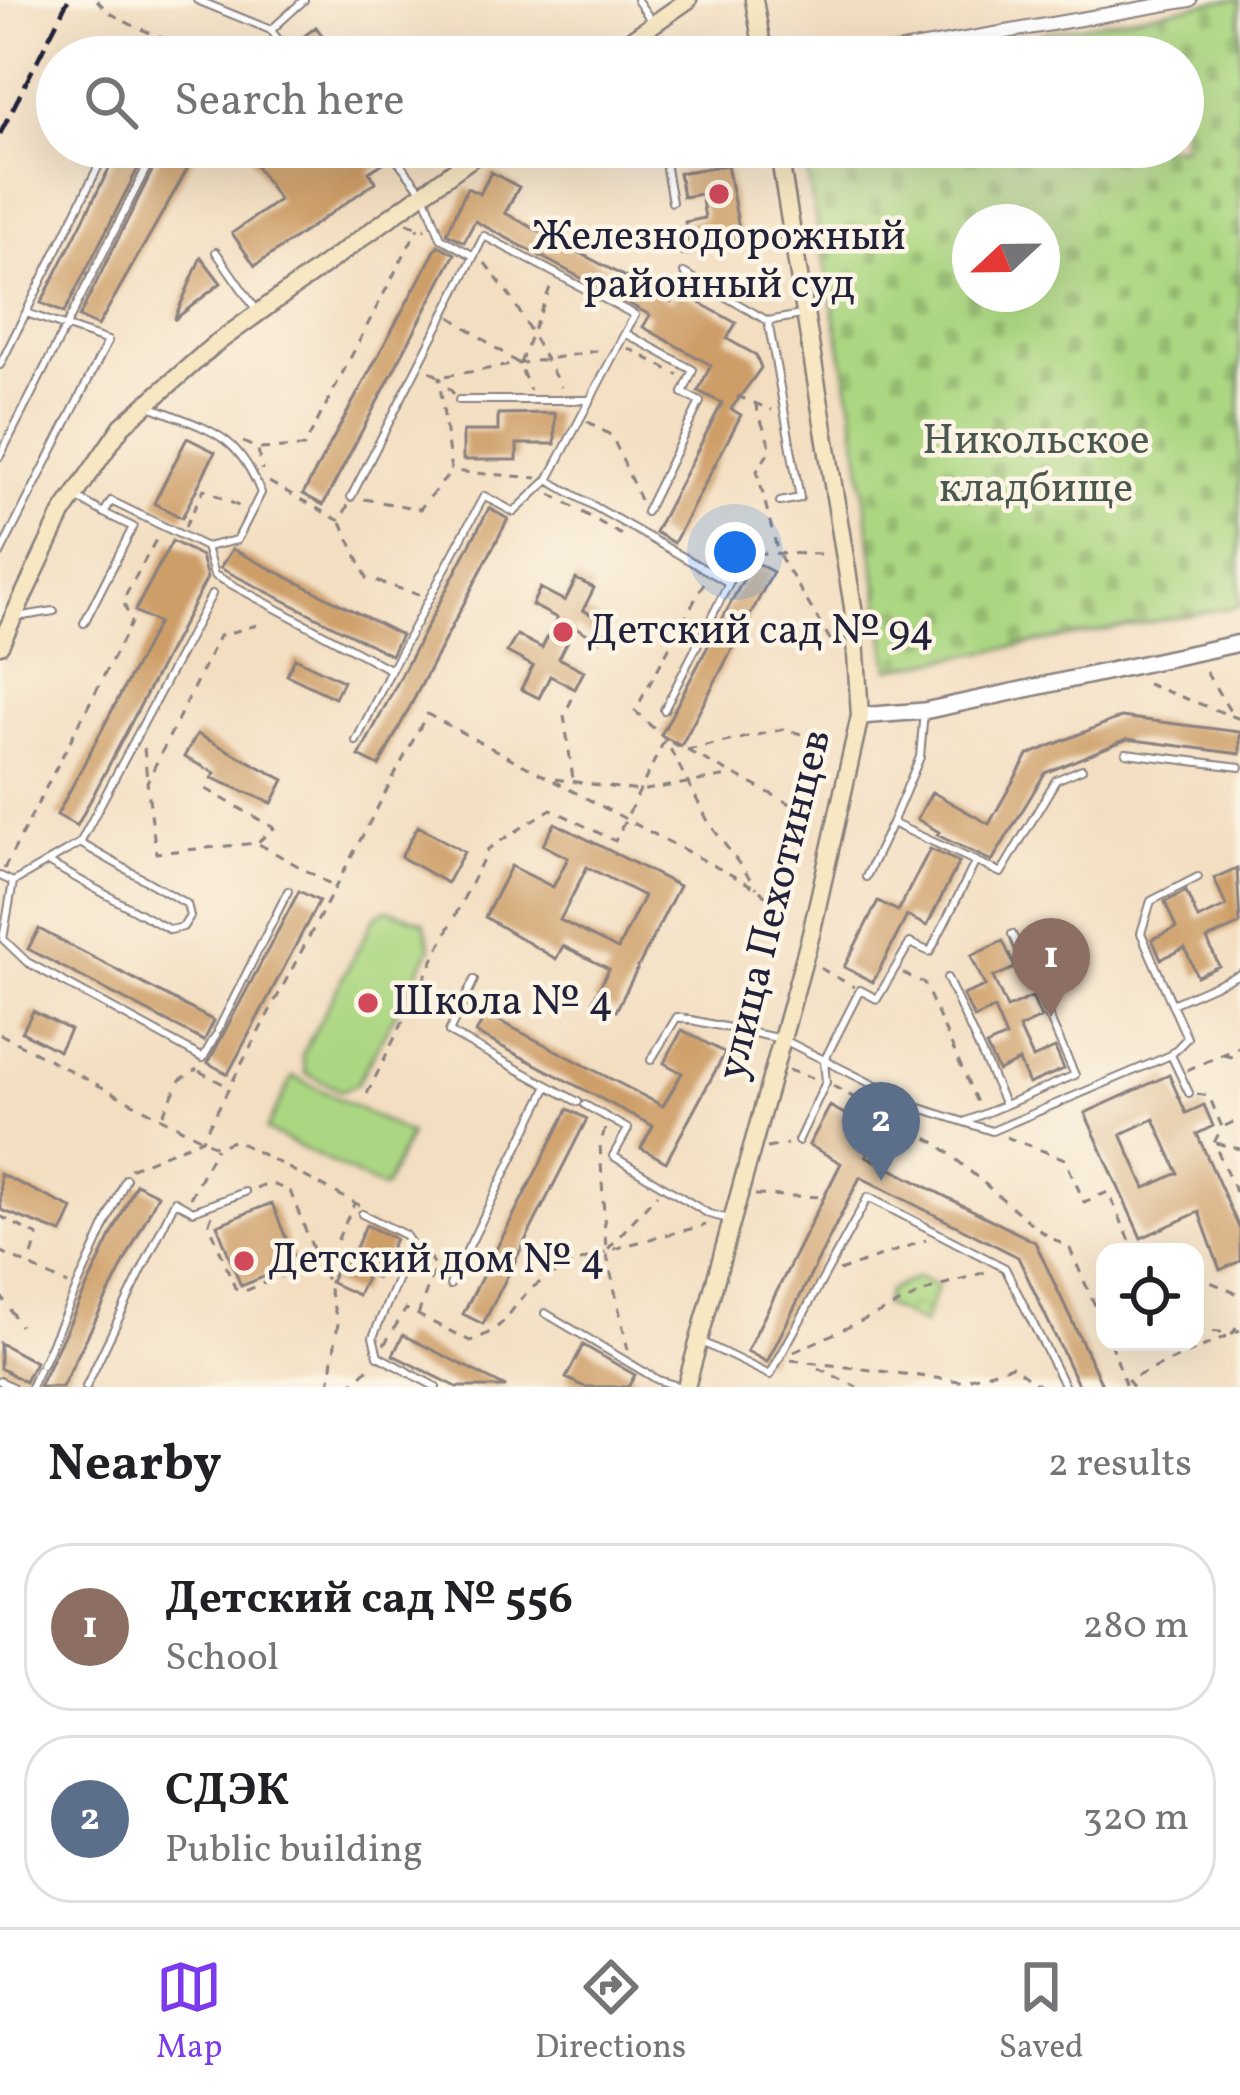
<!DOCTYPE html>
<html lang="en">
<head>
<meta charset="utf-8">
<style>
  body { margin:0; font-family:Vollkorn,serif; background:#f2f2f2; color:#202124 }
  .controls { position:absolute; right:36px; bottom:36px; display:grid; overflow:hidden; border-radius:24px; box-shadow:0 12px 48px #0002 }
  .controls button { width:108px; height:108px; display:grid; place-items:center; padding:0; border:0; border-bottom:3px solid #e0e0e0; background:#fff; color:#202124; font:60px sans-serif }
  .compass { position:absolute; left:952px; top:204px; width:108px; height:108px; border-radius:50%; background:#fff; box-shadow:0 12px 48px #0002; rotate:248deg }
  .you { position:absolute; left:735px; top:552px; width:42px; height:42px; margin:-30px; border:9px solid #fff; border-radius:50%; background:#1a73e8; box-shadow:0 0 0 18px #1a73e833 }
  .badge { display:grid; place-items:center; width:78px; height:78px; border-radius:50%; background:#7c3aed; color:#fff; font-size:39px; font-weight:700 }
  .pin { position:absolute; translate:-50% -99px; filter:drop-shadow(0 3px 6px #0008) }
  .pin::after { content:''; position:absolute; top:63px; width:42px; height:36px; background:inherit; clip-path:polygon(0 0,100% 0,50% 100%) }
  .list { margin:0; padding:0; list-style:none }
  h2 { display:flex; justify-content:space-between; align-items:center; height:156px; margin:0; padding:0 48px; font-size:51px }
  h2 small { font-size:39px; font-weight:400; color:#757577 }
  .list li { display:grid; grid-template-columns:78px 1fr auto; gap:36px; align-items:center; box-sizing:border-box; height:168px; margin:0 24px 24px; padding:0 24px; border:3px solid #e0e0e0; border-radius:48px }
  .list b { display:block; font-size:45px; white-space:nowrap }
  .list p { margin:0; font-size:39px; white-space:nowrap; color:#757577 }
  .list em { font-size:39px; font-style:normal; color:#757577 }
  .icon { flex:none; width:66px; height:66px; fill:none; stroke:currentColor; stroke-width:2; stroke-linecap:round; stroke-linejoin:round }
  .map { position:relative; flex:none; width:1240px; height:1387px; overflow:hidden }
  .search { position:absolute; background:#fff; box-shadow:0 12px 48px #0002; left:36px; right:36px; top:36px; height:132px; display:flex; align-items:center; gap:30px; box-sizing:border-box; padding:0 42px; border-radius:66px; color:#757577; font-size:45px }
  .sheet { height:540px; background:#fff }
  nav { display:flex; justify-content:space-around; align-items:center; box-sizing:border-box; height:168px; border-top:3px solid #e0e0e0; background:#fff; font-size:33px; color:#757577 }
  nav a { display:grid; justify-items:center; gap:6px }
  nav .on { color:#7c3aed }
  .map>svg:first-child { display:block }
  .cemetery { fill:url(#cemetery-stones); stroke:#677c5e; stroke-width:3; fill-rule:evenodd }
  .park { fill:url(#park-crowns); stroke:#677c5e; stroke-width:3 }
  .garden { fill:#acd782; stroke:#677c5e; stroke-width:3 }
  .building { fill:#ce9e67; fill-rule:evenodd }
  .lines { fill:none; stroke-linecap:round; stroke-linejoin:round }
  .service-casing { stroke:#8a807e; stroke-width:10 }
  .minor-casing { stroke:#8a807e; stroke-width:16 }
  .tertiary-casing { stroke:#8a807e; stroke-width:20 }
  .secondary-casing { stroke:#8a807e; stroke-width:21 }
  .path { stroke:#8a807e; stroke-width:3; stroke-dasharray:9 9; stroke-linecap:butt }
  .service { stroke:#fff; stroke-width:6 }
  .minor { stroke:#fff; stroke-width:12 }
  .tertiary { stroke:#fff; stroke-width:15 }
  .secondary { stroke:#f7e8c3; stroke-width:16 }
  .rail { stroke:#22223b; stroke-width:4.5; stroke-dasharray:18 9; stroke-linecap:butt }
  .poi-dot { fill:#d1495b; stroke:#fcf5e5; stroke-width:4.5 }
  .labels { text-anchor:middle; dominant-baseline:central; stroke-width:9; stroke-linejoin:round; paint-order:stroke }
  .poi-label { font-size:42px; fill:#22223b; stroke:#fcf5e5; text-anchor:start }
  .park-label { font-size:42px; fill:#4b5850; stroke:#fcf5e5 }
  .street-label { font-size:42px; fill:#22223b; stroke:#fcf5e5 }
</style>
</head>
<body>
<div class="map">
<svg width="1240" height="1387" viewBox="0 0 1240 1387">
  <defs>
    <pattern id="cemetery-stones" width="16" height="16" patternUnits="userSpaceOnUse" patternTransform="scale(3)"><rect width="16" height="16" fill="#acd782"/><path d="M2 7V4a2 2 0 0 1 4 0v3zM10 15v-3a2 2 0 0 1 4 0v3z" fill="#94b871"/></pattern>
    <pattern id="park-crowns" width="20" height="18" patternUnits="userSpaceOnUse" patternTransform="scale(3)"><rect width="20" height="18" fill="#acd782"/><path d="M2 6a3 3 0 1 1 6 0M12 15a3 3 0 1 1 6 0" fill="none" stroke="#94b871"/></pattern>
  </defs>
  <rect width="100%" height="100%" fill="#fcf5e5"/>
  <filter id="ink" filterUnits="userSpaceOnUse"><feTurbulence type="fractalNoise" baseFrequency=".00833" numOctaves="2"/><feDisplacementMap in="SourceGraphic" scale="24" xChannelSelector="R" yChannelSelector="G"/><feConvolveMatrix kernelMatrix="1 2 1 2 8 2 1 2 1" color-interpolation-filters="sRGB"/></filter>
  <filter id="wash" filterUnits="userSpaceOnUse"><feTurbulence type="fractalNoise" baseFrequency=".004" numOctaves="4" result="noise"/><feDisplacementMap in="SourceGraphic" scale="48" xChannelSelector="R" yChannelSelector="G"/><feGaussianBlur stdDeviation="2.7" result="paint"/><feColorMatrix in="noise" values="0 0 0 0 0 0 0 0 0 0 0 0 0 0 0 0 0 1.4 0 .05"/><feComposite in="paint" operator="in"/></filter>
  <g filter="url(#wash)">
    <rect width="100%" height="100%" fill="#f3dec1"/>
    <path class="cemetery" d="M1226 0H1240V606L889 669 852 406 802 147H1183V57H907ZM970 222H1042V294H970Z"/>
    <path class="park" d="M917 1277 938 1286 923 1324 884 1305 888 1291Z"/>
    <path class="garden" d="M387 909 424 922 431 948 357 1084 341 1091 306 1073 302 1055 375 916Z
      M293 1076 410 1134 384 1189 266 1130Z"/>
    <g id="blocks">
      <path class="building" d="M316 27 338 57H304L294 44Z
        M120 147H149L64 313 41 303Z
        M164 147H200L98 326 79 317Z
        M264 147H340L344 153 352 147H380L388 160 369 172 376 182 255 266 232 233 279 200 250 157Z
        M727 165 740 234 689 243 685 222 705 218 701 194 683 197 679 173Z
        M491 172 519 187 505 213 672 302 678 291 736 323 727 339 756 355 761 368 731 409 741 415 674 543 655 532 722 403 698 391 711 365 643 327 650 315 475 221 464 242 447 233 467 188 480 194Z
        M438 245 455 254 323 505 303 494Z
        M201 257 221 283 174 320Z
        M555 413V444H517V460H463V431H498V414Z
        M187 438 215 452 182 518 154 503Z
        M489 508 508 519 379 766 359 756Z
        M172 541 201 556 207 578 77 826 57 815 158 623 135 611Z
        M232 549 401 635 391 655 220 568Z
        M753 561 773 572 681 746 661 735Z
        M576 579 594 588 583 610 609 624 600 641 575 627 559 658 584 671 575 689 550 676 539 698 521 689 533 666 507 652 517 635 542 648 557 618 532 605 540 588 565 601Z
        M295 658 343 681 335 698 287 675Z
        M1121 717 1240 732V754L1127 739 1045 773 992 861 937 835 939 832 917 819 932 792 989 824 1028 755Z
        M197 734 284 780 272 803 212 778 215 773 184 757Z
        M555 823 679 886 616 1011 593 1000 609 969 563 946 556 959 485 917 511 866 553 887 568 858 543 845ZM587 867 644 896 618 949 560 920Z
        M418 826 464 852 447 883 401 857Z
        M930 849 959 862 927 926 907 916 873 982 844 967 878 901 898 911Z
        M1237 868 1240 924 1207 939 1219 966 1197 976 1185 948 1161 959 1152 939 1176 928 1165 902 1186 891 1198 919 1226 906 1214 878Z
        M299 891 319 901 228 1074 208 1063Z
        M39 929 214 1021 204 1041 28 949Z
        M1003 941 1015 968 993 977 1007 1008 1032 997 1041 1018 1019 1028 1033 1058 1055 1048 1064 1069 1029 1084 1019 1061 998 1071 986 1046 1006 1037 994 1009 974 1018 963 995 985 986 971 956Z
        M33 1011 70 1030 59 1051 22 1032Z
        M486 1014 663 1106 682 1073 664 1063 682 1030 725 1053 666 1162 641 1148 653 1126 476 1033Z
        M1169 1075 1186 1113 1204 1105 1213 1126 1197 1134 1240 1230V1261L1220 1270 1199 1212 1141 1238 1085 1113ZM1154 1119 1178 1173 1145 1188 1121 1134Z
        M830 1106 878 1133 866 1156 1035 1242 1103 1387H1079L1018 1257 860 1177 767 1362 747 1351 841 1163 809 1145Z
        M568 1109 587 1119 483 1324 463 1314Z
        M0 1174 73 1209 62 1233 1 1210Z
        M136 1184 158 1195 62 1387H39Z
        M272 1203 296 1264 241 1286 217 1225Z
        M366 1225 395 1239 377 1278 368 1274 358 1295 330 1282 341 1259 349 1263Z
        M403 1335 506 1387H457L393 1355Z
        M0 1343 35 1362 25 1382 0 1368Z
        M583 1345 635 1375 628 1387H585L566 1378Z"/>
    </g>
  </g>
  <g filter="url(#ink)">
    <use href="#blocks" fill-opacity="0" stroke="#8a807e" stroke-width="3"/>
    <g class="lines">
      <defs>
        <path id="service" d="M197 0 271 30
          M637 0 651 20
          M532 45 541 57
          M291 57 271 30 304 0
          M387 147 424 194 441 238 474 256 484 236 635 315 625 333 693 370 683 393 700 402 646 512
          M443 147 455 163
          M672 202 664 157 713 147
          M216 252 255 308
          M683 252 789 233
          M684 273 768 321
          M625 333 548 480 729 583 664 710
          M0 365 108 147
          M459 400H590
          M0 456 157 147
          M76 497 104 513 111 501 206 547 237 540 261 493C238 433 209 430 152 407
          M351 497 474 256
          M780 502 800 498 768 321 801 315
          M206 547 214 575 391 670 356 741
          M0 554 108 341 29 314
          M16 617 54 611
          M84 623 133 527 104 513
          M391 670 484 496 514 512 548 480
          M924 711 920 757 892 823 1001 873 1056 780 1082 769
          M1126 753 1240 767
          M49 863 170 930 183 927 190 916 187 904 80 843
          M0 876 13 882 80 843 212 594
          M866 877 892 823
          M1198 877 1151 901 1141 933 1172 1004 1240 974
          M13 882 3 939 27 962 203 1058 216 1035
          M947 978 1005 1105 1075 1075 1012 934
          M474 980 449 1032 578 1102
          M218 1030 288 891
          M1171 1055 1189 1093
          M651 1060 677 1017 782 1039 920 1108 992 1131 1171 1055 1187 1038 1172 1004
          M585 1105 628 1129 613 1156 709 1214 729 1219
          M964 1122 1005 1105
          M798 1141 826 1082 824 1061 860 990 877 999 910 943 930 952 976 861
          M362 1214 405 1235 412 1245 373 1337 378 1356 436 1387
          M450 1285 548 1086
          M545 1313 658 1380 681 1387
          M702 1342 770 1375 868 1197 1005 1268 1065 1387
          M42 1365 126 1179
          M0 1381 12 1387
          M31 1387 39 1370
          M86 1387 175 1201 193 1211 245 1192"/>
        <path id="minor" d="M861 57 1190 0"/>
        <path id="tertiary" d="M860 716 924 711 1240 643"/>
        <path id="secondary" d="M754 0 764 57
          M606 57 688 0
          M0 645 62 514 122 426 214 345 487 147
          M686 1387 811 934 860 716 853 607 778 147"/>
      </defs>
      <use href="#service" class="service-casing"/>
      <use href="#minor" class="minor-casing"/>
      <use href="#tertiary" class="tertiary-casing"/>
      <use href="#secondary" class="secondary-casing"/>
      <path class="path" d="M97 0C119 28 165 32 192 57
        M407 223 426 229
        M485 263 513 300 561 387
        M451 317 519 364 530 390
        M628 348 678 375
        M520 363 552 283
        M430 371 439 377 602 350
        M454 394 439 377 451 471 537 478
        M737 396 772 410
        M755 403 771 449 757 471 778 553 834 646
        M587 421 612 436 640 500
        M243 442 258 449 262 470
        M260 449 304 447 418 228
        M269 482 340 521 348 505
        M551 494 625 537
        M364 499 420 509 450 473
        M341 522 367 578 419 595
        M185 527 204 489 244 509
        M724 565 747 553 828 554
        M704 583 635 711 665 739 709 823 757 888
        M257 625 219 636 147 782 156 853 257 843 332 885
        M1206 672 1233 716
        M1147 684 1240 719
        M572 699 564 715 573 779
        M144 748 147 780
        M687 750 785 729 830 743
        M555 779 639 791 729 776
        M206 789 274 828 258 842
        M4 869 131 623 123 600 158 536
        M820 968 854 987
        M903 973 924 983 979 1107
        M0 1034 217 1147 235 1140 359 1205
        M1223 1055 1240 1059
        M788 1070 813 1078
        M1187 1070 1240 1047
        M199 1071 227 1086
        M833 1086 938 1144 1039 1230 1070 1249 1105 1328
        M367 1094 488 849 551 809 615 841 665 739 812 815
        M1197 1094 1209 1096 1222 1127 1214 1143 1240 1202
        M163 1114 180 1080 197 1069
        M1225 1126 1240 1119
        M605 1129 600 1144 606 1251 628 1350
        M1006 1137 1065 1159 1084 1202 1108 1192 1133 1247 1143 1252
        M1216 1143 1240 1149
        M767 1148 787 1144
        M130 1169 202 1139 427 714 758 889 786 916
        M256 1188 269 1183 290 1191 315 1254 310 1264 324 1269 354 1204
        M755 1195 823 1197
        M190 1198 216 1148
        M212 1215 209 1223 235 1288 245 1291 309 1265
        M0 1216 38 1236 30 1262
        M608 1249 657 1194
        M0 1251 68 1285
        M324 1271 338 1323 329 1387
        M839 1271 926 1240
        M1195 1275 1240 1295
        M0 1294 20 1326
        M418 1315 435 1267 422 1245
        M1195 1330 1233 1333 1240 1320
        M1111 1342 1126 1387
        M384 1345 406 1309 470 1341C515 1326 507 1304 539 1283 590 1250 649 1240 706 1225
        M794 1352 938 1286 989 1271
        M791 1360 960 1381 1012 1366 1041 1387
        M818 1368 857 1387
        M348 1387 373 1364
        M1133 1387 1128 1380 1240 1330"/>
      <use href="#service" class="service"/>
      <use href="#minor" class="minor"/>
      <use href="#tertiary" class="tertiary"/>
      <use href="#secondary" class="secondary"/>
      <path class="rail" d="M0 134 68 0"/>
    </g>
  </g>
  <g class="poi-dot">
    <circle cx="719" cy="194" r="12"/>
    <circle cx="563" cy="632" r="12"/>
    <circle cx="368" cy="1003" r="12"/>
    <circle cx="244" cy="1261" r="12"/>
  </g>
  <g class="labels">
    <g class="poi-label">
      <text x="719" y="238" text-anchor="middle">Железнодорожный<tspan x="719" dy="48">районный суд</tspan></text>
      <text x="587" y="632">Детский сад № 94</text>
      <text x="392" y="1003">Школа № 4</text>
      <text x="268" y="1261">Детский дом № 4</text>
    </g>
    <g class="park-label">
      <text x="1036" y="442">Никольское<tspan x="1036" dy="48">кладбище</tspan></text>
    </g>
    <g class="street-label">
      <text transform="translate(776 905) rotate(-76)">улица Пехотинцев</text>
    </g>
  </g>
</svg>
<div class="controls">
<button><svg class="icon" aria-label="locate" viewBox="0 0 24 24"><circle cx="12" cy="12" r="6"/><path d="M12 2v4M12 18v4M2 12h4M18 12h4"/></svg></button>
</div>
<svg class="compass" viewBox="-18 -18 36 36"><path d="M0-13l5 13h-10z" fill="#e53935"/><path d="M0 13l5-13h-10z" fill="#757577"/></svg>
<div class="you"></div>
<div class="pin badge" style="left:1051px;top:1017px;background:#8d6e63">1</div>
<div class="pin badge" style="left:881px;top:1181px;background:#5c6f8a">2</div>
<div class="search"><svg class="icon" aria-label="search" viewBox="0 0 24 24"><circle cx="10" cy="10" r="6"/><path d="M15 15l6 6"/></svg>Search here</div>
</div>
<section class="sheet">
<h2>Nearby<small>2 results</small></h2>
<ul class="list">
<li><span class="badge" style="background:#8d6e63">1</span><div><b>Детский сад № 556</b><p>School</p></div><em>280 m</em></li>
<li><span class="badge" style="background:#5c6f8a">2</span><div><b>СДЭК</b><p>Public building</p></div><em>320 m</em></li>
</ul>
</section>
<nav>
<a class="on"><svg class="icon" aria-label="map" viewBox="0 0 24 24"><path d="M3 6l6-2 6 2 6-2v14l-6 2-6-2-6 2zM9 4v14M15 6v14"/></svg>Map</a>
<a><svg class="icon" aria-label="directions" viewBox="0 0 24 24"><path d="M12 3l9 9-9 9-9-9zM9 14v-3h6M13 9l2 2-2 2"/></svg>Directions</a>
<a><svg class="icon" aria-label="saved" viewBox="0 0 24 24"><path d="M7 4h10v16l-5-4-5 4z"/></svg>Saved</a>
</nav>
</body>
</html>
